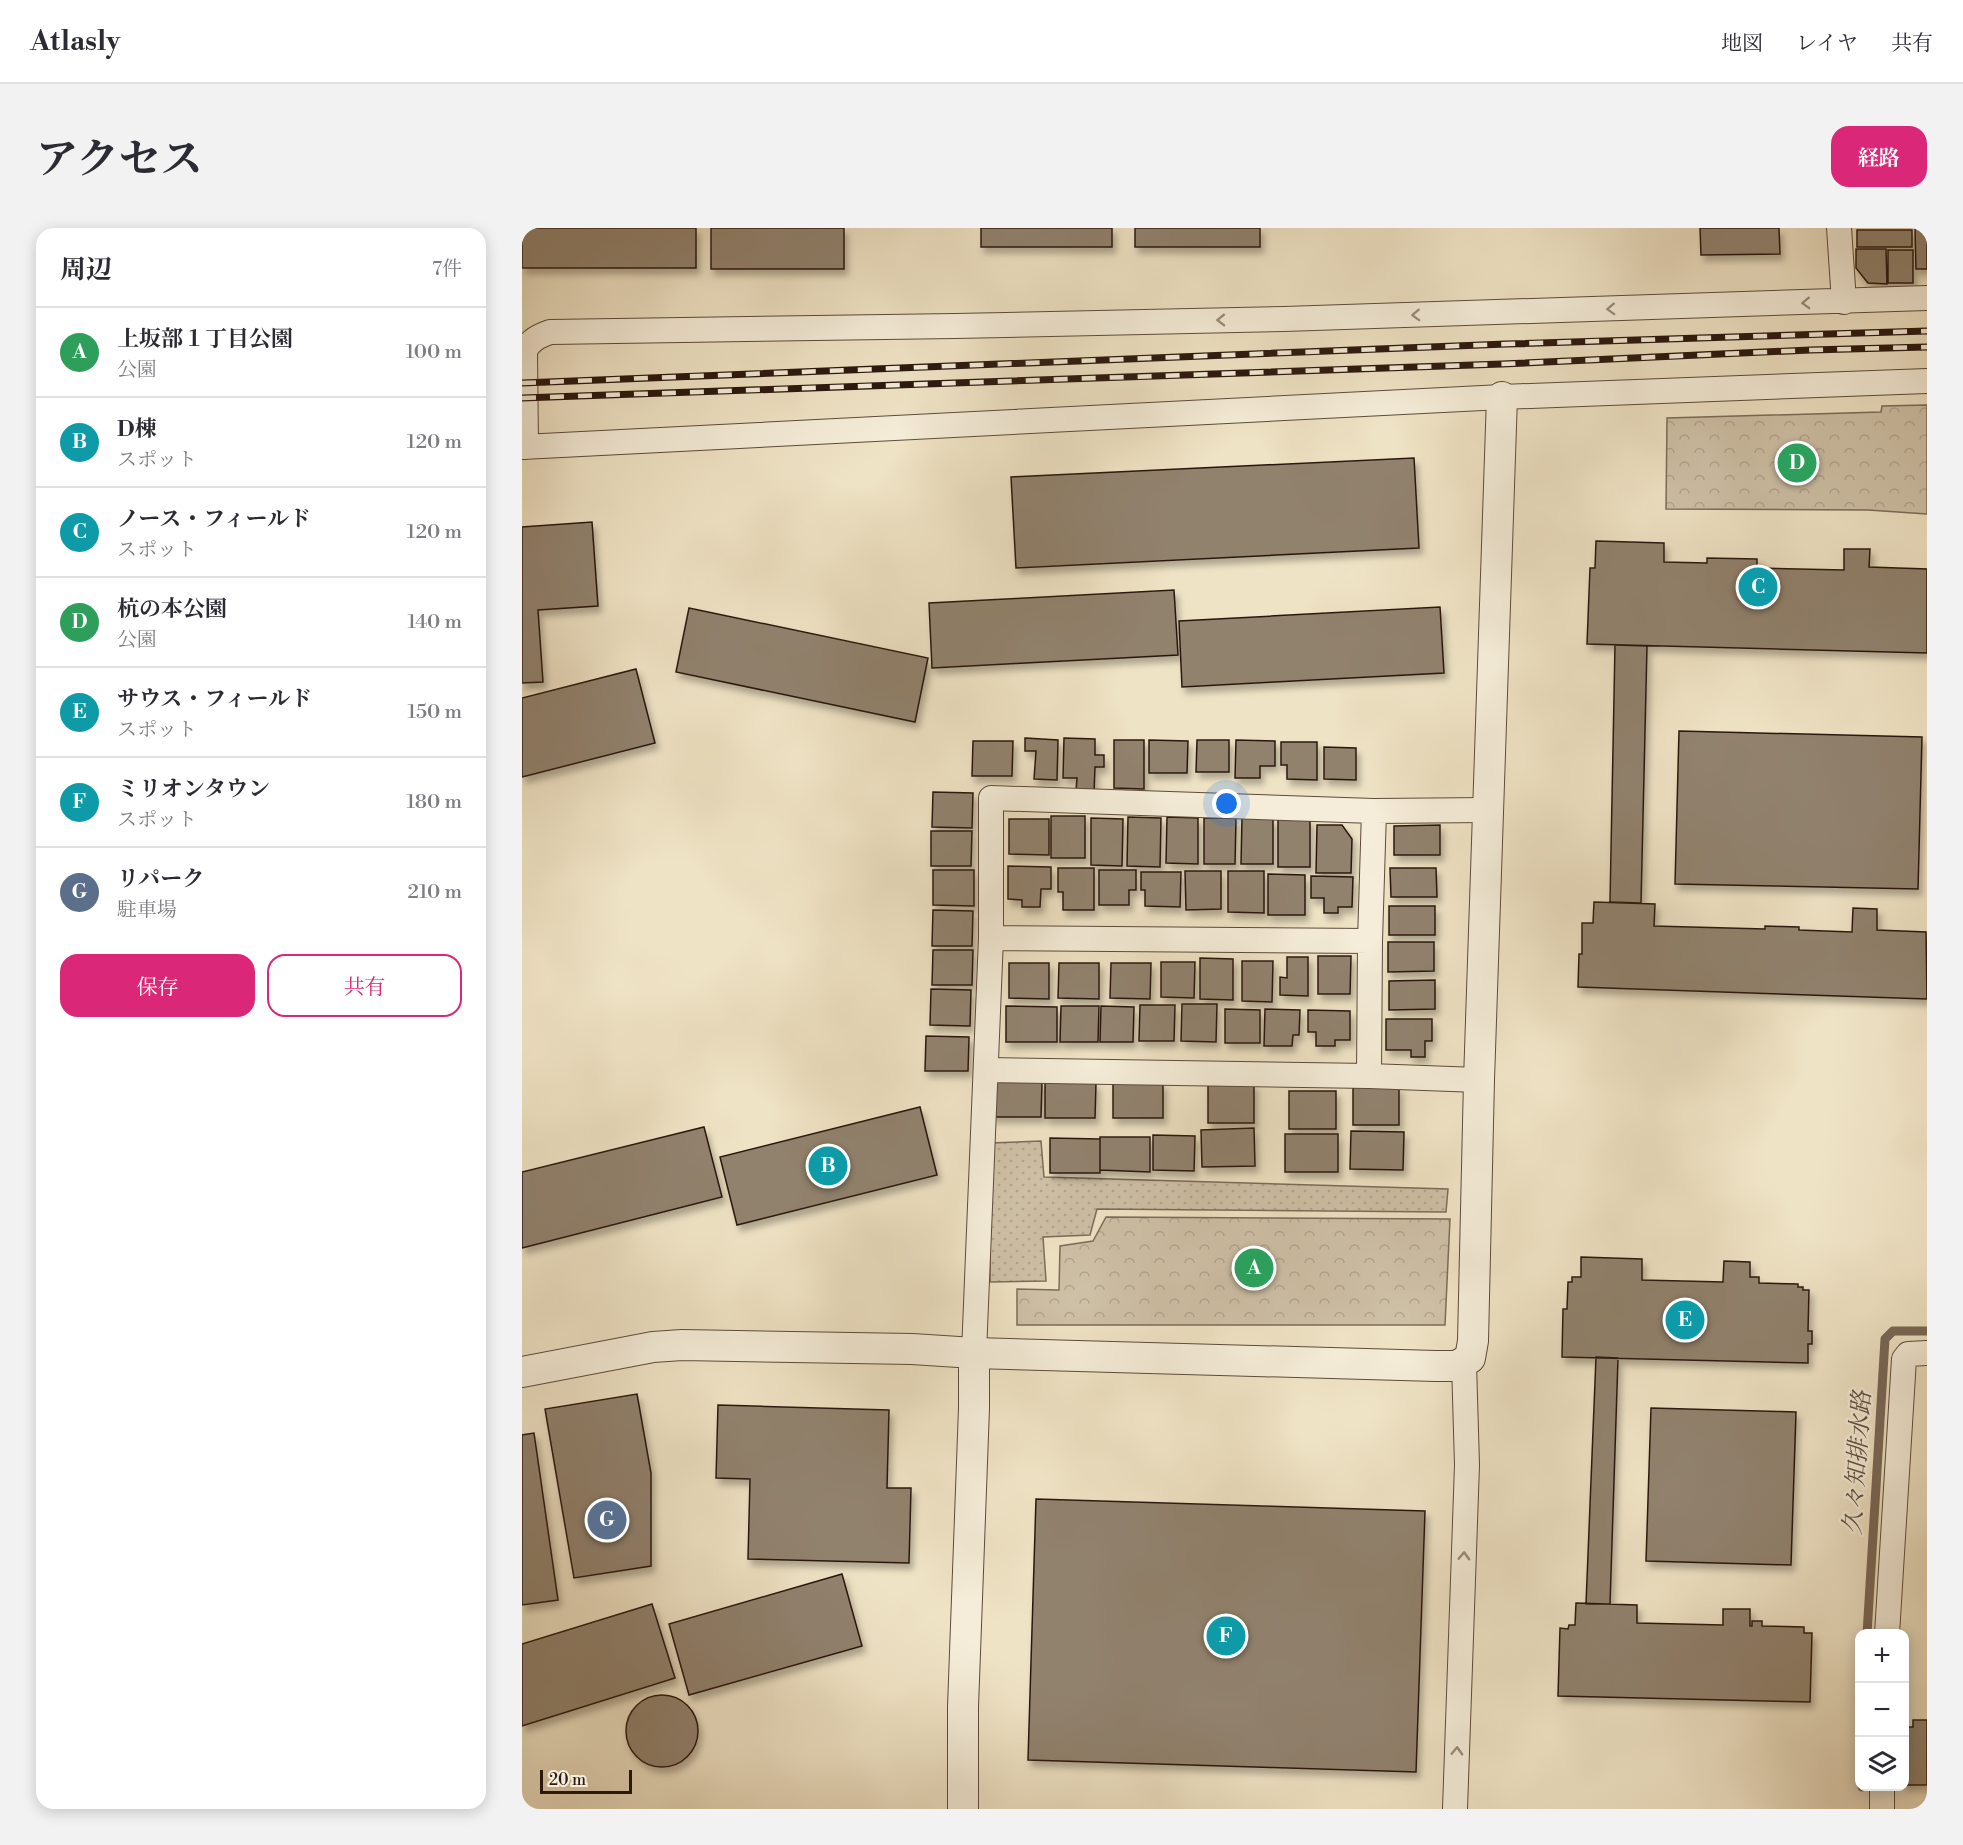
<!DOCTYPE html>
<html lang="ja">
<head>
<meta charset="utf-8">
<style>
  body { margin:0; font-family:"Libre Bodoni","Noto Serif JP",serif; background:#f2f2f3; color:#2b2b33 }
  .controls { position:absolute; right:18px; bottom:18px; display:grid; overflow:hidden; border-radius:12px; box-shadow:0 3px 15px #0003 }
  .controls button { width:54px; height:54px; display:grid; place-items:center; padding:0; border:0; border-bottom:2px solid #e1e1e2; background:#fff; color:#2b2b33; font:30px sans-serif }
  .scale { position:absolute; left:18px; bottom:15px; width:92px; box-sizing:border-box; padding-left:6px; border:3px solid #2b180f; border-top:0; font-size:16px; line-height:21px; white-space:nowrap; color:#2b180f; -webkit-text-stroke:4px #f5edd9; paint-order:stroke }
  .you { position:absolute; left:705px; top:576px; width:21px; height:21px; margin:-15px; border:4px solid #fff; border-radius:50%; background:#1a73e8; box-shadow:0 0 0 9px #1a73e833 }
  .badge { display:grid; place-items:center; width:39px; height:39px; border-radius:50%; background:#db2777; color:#fff; font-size:20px; font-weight:700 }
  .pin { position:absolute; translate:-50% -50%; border:3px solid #fff; box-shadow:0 2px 6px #0006 }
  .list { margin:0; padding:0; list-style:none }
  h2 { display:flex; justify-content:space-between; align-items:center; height:78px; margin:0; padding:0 24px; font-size:26px }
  h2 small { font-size:20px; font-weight:400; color:#7c7c81 }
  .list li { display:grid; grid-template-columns:39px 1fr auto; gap:18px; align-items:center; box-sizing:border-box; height:90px; padding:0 24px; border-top:2px solid #e1e1e2 }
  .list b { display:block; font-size:22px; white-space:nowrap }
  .list p { margin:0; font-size:20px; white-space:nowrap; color:#7c7c81 }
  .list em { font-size:20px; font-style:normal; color:#7c7c81 }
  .actions { display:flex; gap:12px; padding:18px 24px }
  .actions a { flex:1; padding:14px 0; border:2px solid #db2777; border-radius:18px; text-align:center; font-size:21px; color:#db2777 }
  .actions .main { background:#db2777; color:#fff }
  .icon { flex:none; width:33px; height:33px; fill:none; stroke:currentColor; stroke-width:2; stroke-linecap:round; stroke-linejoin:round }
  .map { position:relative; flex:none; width:1405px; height:1581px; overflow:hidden; border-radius:18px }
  header { display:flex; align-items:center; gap:36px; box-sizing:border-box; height:84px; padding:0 30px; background:#fff; border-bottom:2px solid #e1e1e2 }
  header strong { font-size:28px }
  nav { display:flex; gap:33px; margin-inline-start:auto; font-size:21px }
  .intro { display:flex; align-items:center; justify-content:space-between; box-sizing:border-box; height:144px; padding:0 36px }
  h1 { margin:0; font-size:42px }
  .button { padding:15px 27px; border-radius:18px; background:#db2777; color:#fff; font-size:21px; font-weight:700 }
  main { display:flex; gap:36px; padding:0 36px }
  aside { flex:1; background:#fff; border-radius:18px; box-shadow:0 3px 15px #0003 }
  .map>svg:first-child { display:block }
  .grass { fill:url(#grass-dots); stroke:#7c6c5a; stroke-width:1.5 }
  .forest { fill:url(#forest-crowns); stroke:#7c6c5a; stroke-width:1.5 }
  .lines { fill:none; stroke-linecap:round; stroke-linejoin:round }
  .stream { stroke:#786857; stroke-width:9 }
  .building { fill:#91826e; stroke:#2b180f; stroke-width:1.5; filter:url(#shadow) }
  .minor-casing { stroke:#5c4b3c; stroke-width:26 }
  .tertiary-casing { stroke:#5c4b3c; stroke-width:32 }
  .minor { stroke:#f5edd9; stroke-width:24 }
  .tertiary { stroke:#f5edd9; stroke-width:30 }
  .rail-casing { stroke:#2b180f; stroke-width:7 }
  .rail { stroke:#f5edd9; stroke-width:4.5; stroke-dasharray:14; stroke-linecap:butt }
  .oneway { stroke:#9a8d7e }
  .labels { text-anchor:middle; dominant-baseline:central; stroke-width:5; stroke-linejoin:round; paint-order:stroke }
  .water-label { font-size:24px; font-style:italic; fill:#5f4e3f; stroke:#f5edd9 }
</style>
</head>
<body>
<header>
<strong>Atlasly</strong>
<nav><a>地図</a><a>レイヤ</a><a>共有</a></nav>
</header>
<div class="intro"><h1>アクセス</h1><a class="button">経路</a></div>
<main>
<aside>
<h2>周辺<small>7件</small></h2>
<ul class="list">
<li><span class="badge" style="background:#2e9e5b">A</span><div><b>上坂部１丁目公園</b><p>公園</p></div><em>100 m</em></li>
<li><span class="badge" style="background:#0f9aa8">B</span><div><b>D棟</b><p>スポット</p></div><em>120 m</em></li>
<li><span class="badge" style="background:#0f9aa8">C</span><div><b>ノース・フィールド</b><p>スポット</p></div><em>120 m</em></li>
<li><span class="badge" style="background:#2e9e5b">D</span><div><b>杭の本公園</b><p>公園</p></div><em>140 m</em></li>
<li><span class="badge" style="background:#0f9aa8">E</span><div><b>サウス・フィールド</b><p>スポット</p></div><em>150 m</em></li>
<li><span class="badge" style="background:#0f9aa8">F</span><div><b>ミリオンタウン</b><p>スポット</p></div><em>180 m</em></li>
<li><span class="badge" style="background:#5c6f8a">G</span><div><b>リパーク</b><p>駐車場</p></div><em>210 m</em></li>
</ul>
<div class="actions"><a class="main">保存</a><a>共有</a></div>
</aside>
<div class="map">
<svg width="1405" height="1581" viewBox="0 0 1405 1581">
  <defs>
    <pattern id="grass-dots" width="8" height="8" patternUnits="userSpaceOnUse" patternTransform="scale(1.5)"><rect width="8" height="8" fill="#cec0a6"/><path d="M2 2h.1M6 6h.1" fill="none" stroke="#b1a48e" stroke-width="1.8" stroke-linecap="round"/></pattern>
    <pattern id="forest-crowns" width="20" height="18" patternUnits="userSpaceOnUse" patternTransform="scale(1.5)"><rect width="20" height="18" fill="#cec0a6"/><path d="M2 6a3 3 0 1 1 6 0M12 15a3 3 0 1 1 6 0" fill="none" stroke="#b1a48e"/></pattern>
    <filter id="shadow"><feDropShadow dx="3.5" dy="6" stdDeviation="3" flood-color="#0004"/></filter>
  </defs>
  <rect width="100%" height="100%" fill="#efe3c5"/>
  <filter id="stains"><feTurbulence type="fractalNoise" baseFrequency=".00333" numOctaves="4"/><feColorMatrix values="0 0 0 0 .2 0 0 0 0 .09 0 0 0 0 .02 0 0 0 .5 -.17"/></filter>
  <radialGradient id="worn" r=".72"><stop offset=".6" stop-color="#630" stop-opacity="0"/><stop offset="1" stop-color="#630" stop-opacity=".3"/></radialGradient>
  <path class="grass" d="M519 913 522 949 926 961 924 984 575 981 568 1007 521 1009 524 1053 468 1054 469 915Z"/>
  <path class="forest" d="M1405 177V286L1346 282 1144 281 1145 190 1359 184 1360 178Z
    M584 989 928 991 923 1097H495V1061L537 1062 538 1018 571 1013Z"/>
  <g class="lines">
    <path class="stream" d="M1345 1406 1363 1111 1371 1103H1405
      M1340 1559V1558"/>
  </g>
  <path class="building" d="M0 0H174V40H0Z
    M189 0H322V41H189Z
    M459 0H590V19H459Z
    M613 0H738V19H613Z
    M1178 0H1257L1258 26 1179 27Z
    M1393 0H1405V41H1394Z
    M1335 2H1390V19H1335Z
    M1334 21H1364L1365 56 1346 55 1334 40Z
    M1366 22H1391V55H1366Z
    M892 230 897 320 494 340 489 249Z
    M70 294 76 378 16 382 21 454 0 455V299Z
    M1074 313 1142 315V334L1185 335V330L1235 331V340L1322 342V321H1348L1347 339 1405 341V425L1065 416 1068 340H1073Z
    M652 362 656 427 410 440 407 375Z
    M918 379 922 445 660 459 657 393Z
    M167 380 406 430 393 494 154 444Z
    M1093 417 1125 418 1119 675 1088 674Z
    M114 441 133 515 0 549V470Z
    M1157 503 1400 509 1396 661 1153 656Z
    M503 510 536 512 535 552 512 551 514 523H503Z
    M542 510 573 511V527H582V539H573L572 565 554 563 555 550H541Z
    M592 512H622V561L592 560Z
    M627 512 666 513 665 545H627Z
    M675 512H707V544H674Z
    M714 512 753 513V538H738V550H713Z
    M451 513H491L490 548H450Z
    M759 514H795V552L765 551V537H759Z
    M802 519 834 520V552L802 551Z
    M411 564 451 565 450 600 410 599Z
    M529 588H563V630H529Z
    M606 589 639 590 638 639 605 638Z
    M645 589 676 590V636L644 635Z
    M569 590 601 591 600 638 569 637Z
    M682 590H714L713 636H682Z
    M720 590 751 591V636H719Z
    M487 591H527V627L487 626Z
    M756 591H788V639H756Z
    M795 597H820L830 611 829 645H794Z
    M918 597V627H872V598Z
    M409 603H450L449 638H409Z
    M486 638 529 639V661H519L518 679H500V672L486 671Z
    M536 640H572V682H541V664H536Z
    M868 640H914L915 669H869Z
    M411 642H452V678L411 677Z
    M577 642H614V662H607V677H577Z
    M663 643H699V681L664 682Z
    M706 643H742V685L706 684Z
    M619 644H659L658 679 623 678V662H619Z
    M746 646 783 647V687H746Z
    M789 648 831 649 830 679H816V685H802V670H789Z
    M1072 674 1133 676 1132 698 1243 701V698L1277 699V702L1330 704 1331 680 1355 681V702L1404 704 1405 771 1056 759 1057 726H1060V695H1071Z
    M867 678H913V707H867Z
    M411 682 451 683 450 718H410Z
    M866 714H912V743L866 744Z
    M411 722H451L450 757H410Z
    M796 728H829L828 766H796Z
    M765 729H786V768L758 767V749L765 750Z
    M678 730 711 731V772L678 771Z
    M720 733H751L750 774 720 773Z
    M639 734H673L672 770 639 769Z
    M487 735H527V771L487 770Z
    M537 735H577V771L536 770Z
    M589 735H629L628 771 588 770Z
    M913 752V781L867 782V753Z
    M409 761 449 762 448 798 408 797Z
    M660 776H695L694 814 659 813Z
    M618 777H653L652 813H617Z
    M484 778 535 779V814H484Z
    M539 778H577L576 814H538Z
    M579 778 612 779 611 814H578Z
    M703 781 738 782V815H703Z
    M743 781 778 782 777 807H771L770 818H742Z
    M786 782 828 783V812H813V818H794V804H786Z
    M864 791H910V813H903V829H889V822H864Z
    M404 808 447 809 446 843H403Z
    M470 853 520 854 519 889H469Z
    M523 854 574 855 573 890H523Z
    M591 854 641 855V890H591Z
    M686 856H732V895H686Z
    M831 859H877V897H831Z
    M767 863H814V901H767Z
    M398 879 415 947 215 997 198 929Z
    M182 899 200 969 0 1020V944Z
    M732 900 733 938 680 939 679 902Z
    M829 903 882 904 881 942 828 941Z
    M763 906H816V944H763Z
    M631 907 673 908 672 943 631 942Z
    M578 909H628V944L578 942Z
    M528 910 578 911V945H528Z
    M1059 1029 1120 1031V1052L1201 1054 1202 1033 1228 1034V1049H1237V1055L1276 1056V1059H1281V1062H1287L1286 1103H1290V1116H1286V1135L1040 1129 1041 1081H1045L1046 1054H1050V1049H1059Z
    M1074 1129 1096 1130 1088 1376H1064Z
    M115 1166 129 1245V1338L52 1350 23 1181Z
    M196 1177 367 1182 365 1260H389L387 1335 226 1331 228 1251 194 1250Z
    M1129 1180 1274 1184 1269 1337 1124 1333Z
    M12 1205 36 1372 0 1377V1207Z
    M514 1271 903 1283 894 1544 506 1532Z
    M320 1346 340 1418 167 1467 147 1396Z
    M1054 1375 1115 1377V1395L1201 1397V1381H1228V1398H1230V1393H1240V1398L1282 1399V1405H1290L1288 1474 1036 1468 1038 1400 1046 1401 1047 1397H1053Z
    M130 1376 153 1450 0 1498V1416Z
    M104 1503a36 36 0 1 1 72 0a36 36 0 1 1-72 0Z
    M1391 1492H1405V1557H1382V1499H1391Z"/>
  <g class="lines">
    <defs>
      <path id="minor" d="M1317 0 1322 74
        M0 219 980 169 1405 153
        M4 219 3 123C8 112 17 108 28 104L433 98 762 91 1405 70
        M469 710 848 713
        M464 842 847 848 957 852
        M847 848 848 713 852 583
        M452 1125 469 710V570L852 583 966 582
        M1365 1406 1382 1131 1386 1126 1405 1125
        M1360 1558V1581
        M933 1581 945 1237 942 1135"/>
      <path id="tertiary" d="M0 1144 131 1119 160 1117 390 1121 452 1125 914 1138H935L948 1130 951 1113 957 852 980 169
        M441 1581V1479L452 1180V1125"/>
    </defs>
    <use href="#minor" class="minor-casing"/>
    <use href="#tertiary" class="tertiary-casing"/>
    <use href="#minor" class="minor"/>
    <use href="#tertiary" class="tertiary"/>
    <defs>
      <path id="rail" d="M0 155 984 116 1405 103
        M0 170 980 136 1288 122 1405 119"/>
    </defs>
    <use href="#rail" class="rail-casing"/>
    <use href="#rail" class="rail"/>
  </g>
  <defs><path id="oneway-chevron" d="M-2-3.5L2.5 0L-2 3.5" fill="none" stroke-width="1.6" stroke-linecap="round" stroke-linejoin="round" transform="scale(1.5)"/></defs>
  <g class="oneway">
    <use href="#oneway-chevron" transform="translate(1284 75) rotate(178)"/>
    <use href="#oneway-chevron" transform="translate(1089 81) rotate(178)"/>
    <use href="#oneway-chevron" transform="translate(894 87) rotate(178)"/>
    <use href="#oneway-chevron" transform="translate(699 92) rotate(179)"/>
    <use href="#oneway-chevron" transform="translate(942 1328) rotate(-88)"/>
    <use href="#oneway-chevron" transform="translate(935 1523) rotate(-88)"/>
  </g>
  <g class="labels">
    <g class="water-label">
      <text transform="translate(1336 1235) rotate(-86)">久々知排水路</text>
    </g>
  </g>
  <rect width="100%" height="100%" filter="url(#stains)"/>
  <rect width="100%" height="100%" fill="url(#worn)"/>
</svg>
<div class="controls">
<button>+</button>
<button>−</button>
<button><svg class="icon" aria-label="layers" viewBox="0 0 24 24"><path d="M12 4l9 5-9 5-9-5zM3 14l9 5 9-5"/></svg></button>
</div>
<div class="scale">20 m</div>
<div class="you"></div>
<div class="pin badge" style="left:732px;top:1040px;background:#2e9e5b">A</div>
<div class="pin badge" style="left:306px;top:938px;background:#0f9aa8">B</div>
<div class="pin badge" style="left:1236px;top:359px;background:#0f9aa8">C</div>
<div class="pin badge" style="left:1275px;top:235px;background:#2e9e5b">D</div>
<div class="pin badge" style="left:1163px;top:1092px;background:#0f9aa8">E</div>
<div class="pin badge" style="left:704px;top:1408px;background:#0f9aa8">F</div>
<div class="pin badge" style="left:85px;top:1292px;background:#5c6f8a">G</div>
</div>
</main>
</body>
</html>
